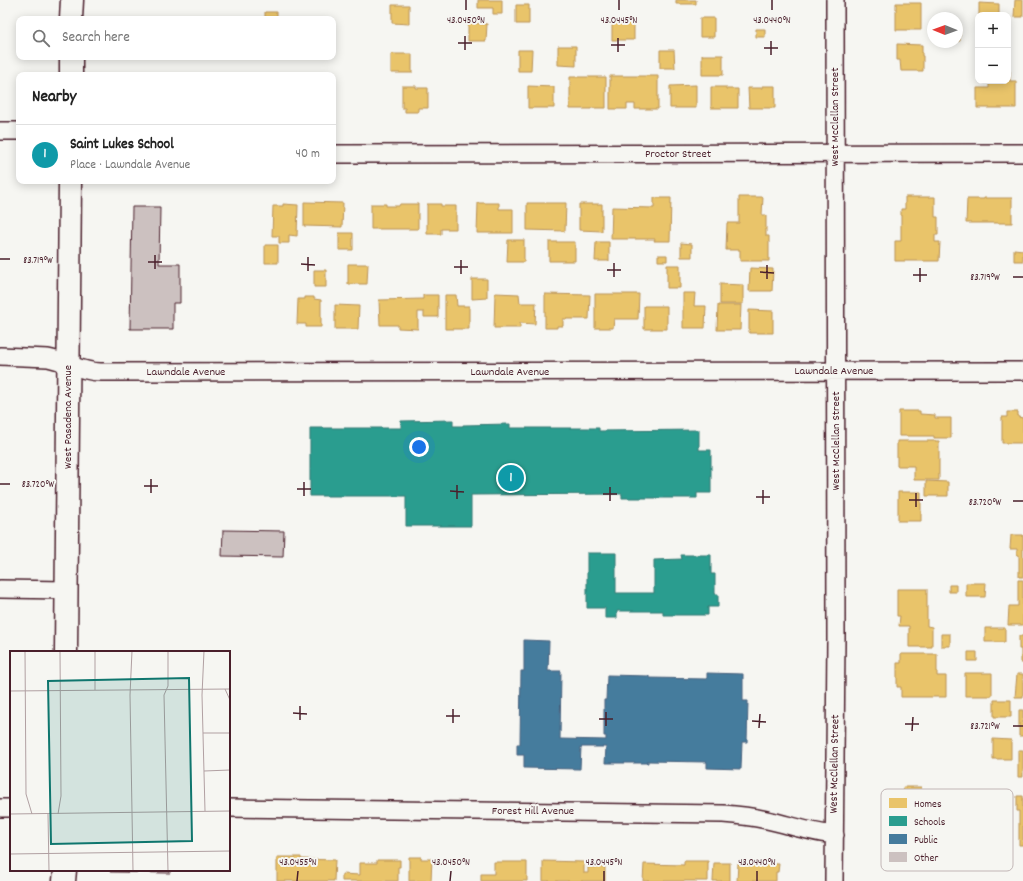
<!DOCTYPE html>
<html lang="en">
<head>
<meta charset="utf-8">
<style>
  body { margin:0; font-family:Dekko,sans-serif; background:#f6f6f6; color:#222 }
  .controls { position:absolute; right:12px; top:12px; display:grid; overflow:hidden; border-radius:8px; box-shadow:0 2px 10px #0003 }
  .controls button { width:36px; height:36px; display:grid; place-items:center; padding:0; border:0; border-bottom:1px solid #e0e0e0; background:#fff; color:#222; font:20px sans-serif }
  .compass { position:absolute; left:927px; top:12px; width:36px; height:36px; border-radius:50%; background:#fff; box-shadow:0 2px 10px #0003; rotate:271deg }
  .you { position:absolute; left:419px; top:447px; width:14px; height:14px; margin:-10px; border:3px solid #fff; border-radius:50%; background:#1a73e8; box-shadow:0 0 0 6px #1a73e833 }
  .badge { display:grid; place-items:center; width:26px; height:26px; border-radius:50%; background:#db2777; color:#fff; font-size:13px; font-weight:700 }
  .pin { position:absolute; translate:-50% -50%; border:2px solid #fff; box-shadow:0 1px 4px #0006 }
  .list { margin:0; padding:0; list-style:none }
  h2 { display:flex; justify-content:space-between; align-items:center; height:52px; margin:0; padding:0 16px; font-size:17px }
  h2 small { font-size:13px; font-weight:400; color:#767676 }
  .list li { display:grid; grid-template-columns:26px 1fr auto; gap:12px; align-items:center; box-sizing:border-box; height:60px; padding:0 16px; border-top:1px solid #e0e0e0 }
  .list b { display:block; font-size:15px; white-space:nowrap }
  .list p { margin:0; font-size:13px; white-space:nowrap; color:#767676 }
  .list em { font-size:13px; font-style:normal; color:#767676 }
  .icon { flex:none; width:22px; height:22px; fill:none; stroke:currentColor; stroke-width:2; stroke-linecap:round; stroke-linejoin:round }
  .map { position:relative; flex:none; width:1023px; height:881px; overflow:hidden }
  .search { position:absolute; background:#fff; box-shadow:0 2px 10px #0003; left:16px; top:16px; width:320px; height:44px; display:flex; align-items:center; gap:10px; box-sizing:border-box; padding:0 14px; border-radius:8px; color:#767676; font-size:15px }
  .panel { position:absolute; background:#fff; box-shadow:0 2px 10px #0003; left:16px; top:72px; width:320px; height:112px; border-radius:8px }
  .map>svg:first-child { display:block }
  .homes { fill:#e9c46a; stroke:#b99257 }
  .schools { fill:#2a9d8f; stroke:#347771 }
  .public { fill:#457b9d; stroke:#465f7b }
  .building { fill:#ccc1c0; stroke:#4a1f2b }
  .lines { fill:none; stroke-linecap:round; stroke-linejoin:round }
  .street-casing { stroke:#4a1f2b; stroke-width:20 }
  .secondary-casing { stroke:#4a1f2b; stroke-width:25 }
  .street { stroke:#f6f6f2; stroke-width:17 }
  .secondary { stroke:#f6f6f2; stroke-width:22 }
  .ticks { fill:none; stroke:#4a1f2b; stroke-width:1.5 }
  .labels { text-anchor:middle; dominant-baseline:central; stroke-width:4; stroke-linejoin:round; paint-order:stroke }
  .street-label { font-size:12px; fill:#4a1f2b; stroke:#f6f6f2 }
  .inset-road { fill:none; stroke:#b1a0a2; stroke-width:1 }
  .view { fill:#0f766e; fill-opacity:0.15; stroke:#0f766e; stroke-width:2 }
  .inset-edge { fill:none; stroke:#4a1f2b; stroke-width:2 }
  .key { fill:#f6f6f2; stroke:#c2b6b6; stroke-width:1 }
  .key-label { font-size:11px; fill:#4a1f2b }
  .ticks-label { font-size:10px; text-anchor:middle; fill:#4a1f2b; stroke:#f6f6f2; stroke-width:4; stroke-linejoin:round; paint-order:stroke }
</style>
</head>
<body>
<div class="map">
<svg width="1023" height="881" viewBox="0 0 1023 881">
  <rect width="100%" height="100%" fill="#f6f6f2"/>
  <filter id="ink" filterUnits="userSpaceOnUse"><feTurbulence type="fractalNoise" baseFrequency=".025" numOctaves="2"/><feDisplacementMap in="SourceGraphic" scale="8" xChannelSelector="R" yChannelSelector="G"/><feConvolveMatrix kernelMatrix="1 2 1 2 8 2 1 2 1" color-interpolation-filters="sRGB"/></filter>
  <g filter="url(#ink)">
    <path class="homes" d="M478 0H502V14H493V8H478Z
      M676 0H696V4H676Z
      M1015 0H1023V17H1014Z
      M896 3H921V30H896Z
      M979 3 999 4V15H979Z
      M392 5H409V24L392 23Z
      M516 5H529V24H516Z
      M265 12H277V19H265Z
      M700 18H714V37H700Z
      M612 20H634V40H612Z
      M468 23 487 24 486 41H468Z
      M957 24H960V41H957Z
      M756 29H765V37H756Z
      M897 44 922 45V56H923V71H901L900 60H897Z
      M558 46H576V66L558 65Z
      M518 50H532L531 71H518Z
      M660 50H674L675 68H660Z
      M391 54H412V73H391Z
      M702 55H723V75H702Z
      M1008 71H1010V81H1016V108H977V88H989V81H1008Z
      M610 76H658V109H635V104H627V109H610Z
      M570 77H606V108H591V109H570Z
      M696 85V108H670V86Z
      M402 86H416V88H428V108H418V112H405V108H402Z
      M528 86 554 87V108H528Z
      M762 86H775V108H749L748 88H762Z
      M711 87H726V89H738V108H711Z
      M739 197H763L762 215H766V236H769V261H740V250H726L727 223H739Z
      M905 197H935V217H938V235H935V242H940L939 261H895V241H901V209H905Z
      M654 198H671L670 241H654L655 239H611L612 207 654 208Z
      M984 198H1012V223H966L967 199H984Z
      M304 202 343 203 342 227 304 226Z
      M478 203H499V209H513V233H477Z
      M527 203H566L565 231 527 230Z
      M283 204 298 205 297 236 289 235V243H279V236H272L273 206H283Z
      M371 204H386V206H399L400 204H418V229H371Z
      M427 204H441V206H456V229H441V234H427Z
      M579 204H602V231L579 230Z
      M339 233H353V250H339Z
      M508 240H524V262H507Z
      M549 242H575V261H549Z
      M596 242H609V261H595Z
      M681 243 692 244V257H681Z
      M265 245H278V263H265Z
      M1014 249 1023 250V261H1014Z
      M658 255H667V261H658Z
      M348 264H368L367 284H348Z
      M667 265H680V288H667Z
      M750 268 773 269 772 291H749Z
      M314 270H326V287H314Z
      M472 279H487V298L472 299Z
      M720 284 743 285V304H720Z
      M495 293 519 294 520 303H536L535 324 520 323V328H494Z
      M683 293H695L694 306H706L705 328H683Z
      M545 294 590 295 589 319H563V326H557V328H545Z
      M595 294H639L638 319H614L613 328H595Z
      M423 295H438V317H424V312H418V329L398 328V325H380L379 300 423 299Z
      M445 295H456L457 306H469V329H445Z
      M305 297H314V299L321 300V327H306V324H297L298 299H305Z
      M335 305 359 306 358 329H335Z
      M718 305H741L740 330H717Z
      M644 306H667V329H644Z
      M749 310 773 311V333H749Z
      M899 411H920V414L935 415V418H951V438H934V436H899Z
      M1007 412H1018V417L1023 418V443H1002V417H1007Z
      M897 441H939V480H914V466H897Z
      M926 481 948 482V496H926Z
      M898 492H921V521H898Z
      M1011 535H1023V577H1019V555H1017V549H1010Z
      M1018 580H1023V625H1008L1009 606H1018Z
      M966 583H986L985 597H966Z
      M949 585H956V592H949Z
      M897 589H927V626L932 627V647H909V626H899L900 616H897Z
      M985 628H1005V642H985Z
      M941 634H950V646H941Z
      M1019 636H1023V663H1021V649H1019Z
      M968 652H977V661H968Z
      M901 654H937V676H946V697H901V687H897V663H901Z
      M965 673H992V696H965Z
      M1017 674H1023V697H1015Z
      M994 700H1011V717H994Z
      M1019 710H1023V736H1019Z
      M993 739 1011 740V759H993Z
      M1018 750H1023V777H1018Z
      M903 787H921V795H922V810H920V842H895V808H901V795L904 794Z
      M1017 796H1023V845H1019V811H1017Z
      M277 857H301V859L335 860 334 881H277Z
      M409 857H421V859H432L431 881H409Z
      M377 860H400V867H398V881H342V874L360 875V863H377Z
      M543 861 584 862V873H588V867H605V881H543Z
      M684 861H708V881H643L644 864 684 865Z
      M494 862H527V881H481V874H494Z
      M714 863H730V881H713Z
      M738 863 779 864 778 872H776V881H737Z"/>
    <path class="schools" d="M453 420V426H463V425L510 424V428H599V431L699 430V450H711V493H697V498H622V494L471 495V526H406V496H310V428H401V421Z
      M587 553H616V593H654V560L682 559 681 555H711V574H715V594H718V607H708V615H663V611H617V618H605V608H587Z"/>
    <path class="public" d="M524 640 549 641 548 671H561L560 739 606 740V736H604V700H606L607 675 649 676V678L707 679V673L743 674V701H748L747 742H742L741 769 707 768V762L648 761V763H605L606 747H581L580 769 524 768V755H517V744H520L521 671H524Z"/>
    <path class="building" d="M132 207H160L159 264H180V303H173V329H130Z
      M223 530 284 531 283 557 222 556Z
      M111 870H170V873L110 872Z"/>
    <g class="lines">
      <defs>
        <path id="street" d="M0 131H19
          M333 154 1023 153
          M0 356 48 358C67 362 82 372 101 372L1023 371
          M0 589 67 590
          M0 808H11
          M229 808 723 814C738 815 753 817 767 820 790 825 812 833 835 835
          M834 881 836 638 835 0"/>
        <path id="secondary" d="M71 19 72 0
          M71 75V57
          M66 652 70 181
          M64 881 65 870"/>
      </defs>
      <use href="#street" class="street-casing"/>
      <use href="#secondary" class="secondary-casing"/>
      <use href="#street" class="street"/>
      <use href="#secondary" class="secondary"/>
    </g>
  </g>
  <path class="ticks" d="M466 10V0M619 10V0M772 10V0M458 43H472M611 45H625M764 48H778M465 50V36M618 52V38M771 55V41M0 259H10M148 262H162M301 264 315 265M454 267H468M155 269V255M607 270H621M308 271V257M760 272 774 273M461 274V260M913 275H927M614 277V263M1013 277H1023M767 279V265M920 282V268M0 484H10M144 486H158M297 489H311M450 491 464 492M151 493V479M603 494H617M304 496V482M756 497H770M457 499V485M909 500H923M610 501V487M1013 501H1023M763 504V490M916 507V493M293 713 307 714M446 716H460M599 719H613M300 720V706M752 721 766 722M453 723V709M905 724H919M606 726V712M1013 726H1023M759 728 760 714M912 731 913 717M297 881 298 871M450 881 451 871M604 881V871M757 881V871"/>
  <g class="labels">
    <g class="street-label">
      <text transform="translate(835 117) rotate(-90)">West McClellan Street</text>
      <text x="678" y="154">Proctor Street</text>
      <text x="834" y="371">Lawndale Avenue</text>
      <text x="186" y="372">Lawndale Avenue</text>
      <text x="510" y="372">Lawndale Avenue</text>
      <text transform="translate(68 417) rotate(-90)">West Pasadena Avenue</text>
      <text transform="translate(836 441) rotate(-90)">West McClellan Street</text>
      <text transform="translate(835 764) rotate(-89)">West McClellan Street</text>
      <text x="533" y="811">Forest Hill Avenue</text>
    </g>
  </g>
  <g transform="translate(10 651)">
    <rect width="220" height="220" fill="#f6f6f2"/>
    <path class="inset-road" d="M15 0 16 143 22 163M85 0V39M122 0 120 44 123 220M194 0 192 44 195 160M215 38 220 49M0 40 220 38M193 82H220M194 120 220 119M0 163 220 160M38 163 39 220M48 163 51 145 50 0M0 203 220 200M158 220 154 44 158 35V0"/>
    <path class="view" d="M179 27 182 190 41 193 38 30Z"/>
    <rect width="220" height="220" class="inset-edge"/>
  </g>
  <rect x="881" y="789" width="132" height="82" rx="6" class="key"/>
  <rect x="889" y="798" width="18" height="10" fill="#e9c46a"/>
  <rect x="889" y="816" width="18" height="10" fill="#2a9d8f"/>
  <rect x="889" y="834" width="18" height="10" fill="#457b9d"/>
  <rect x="889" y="852" width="18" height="10" fill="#ccc1c0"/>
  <g class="key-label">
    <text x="914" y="807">Homes</text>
    <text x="914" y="825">Schools</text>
    <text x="914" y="843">Public</text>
    <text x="914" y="861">Other</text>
  </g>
  <g class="ticks-label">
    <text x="466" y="23">43.0450°N</text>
    <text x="619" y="23">43.0445°N</text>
    <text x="772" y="23">43.0440°N</text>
    <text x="38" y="263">83.719°W</text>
    <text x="985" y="280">83.719°W</text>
    <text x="38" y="487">83.720°W</text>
    <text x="985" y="505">83.720°W</text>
    <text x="985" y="729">83.721°W</text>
    <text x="298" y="865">43.0455°N</text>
    <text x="451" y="865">43.0450°N</text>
    <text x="604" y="865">43.0445°N</text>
    <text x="757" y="865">43.0440°N</text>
  </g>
</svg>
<div class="controls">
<button>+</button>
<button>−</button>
</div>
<svg class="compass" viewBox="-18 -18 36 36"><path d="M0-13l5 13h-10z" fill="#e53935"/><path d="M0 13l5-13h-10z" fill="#767676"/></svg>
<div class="you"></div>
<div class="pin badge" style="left:511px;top:478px;background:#0f9aa8">1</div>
<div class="search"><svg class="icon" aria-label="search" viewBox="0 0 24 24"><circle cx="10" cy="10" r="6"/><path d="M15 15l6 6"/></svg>Search here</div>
<section class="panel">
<h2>Nearby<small></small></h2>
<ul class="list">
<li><span class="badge" style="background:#0f9aa8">1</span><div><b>Saint Lukes School</b><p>Place · Lawndale Avenue</p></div><em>40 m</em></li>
</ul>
</section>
</div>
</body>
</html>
